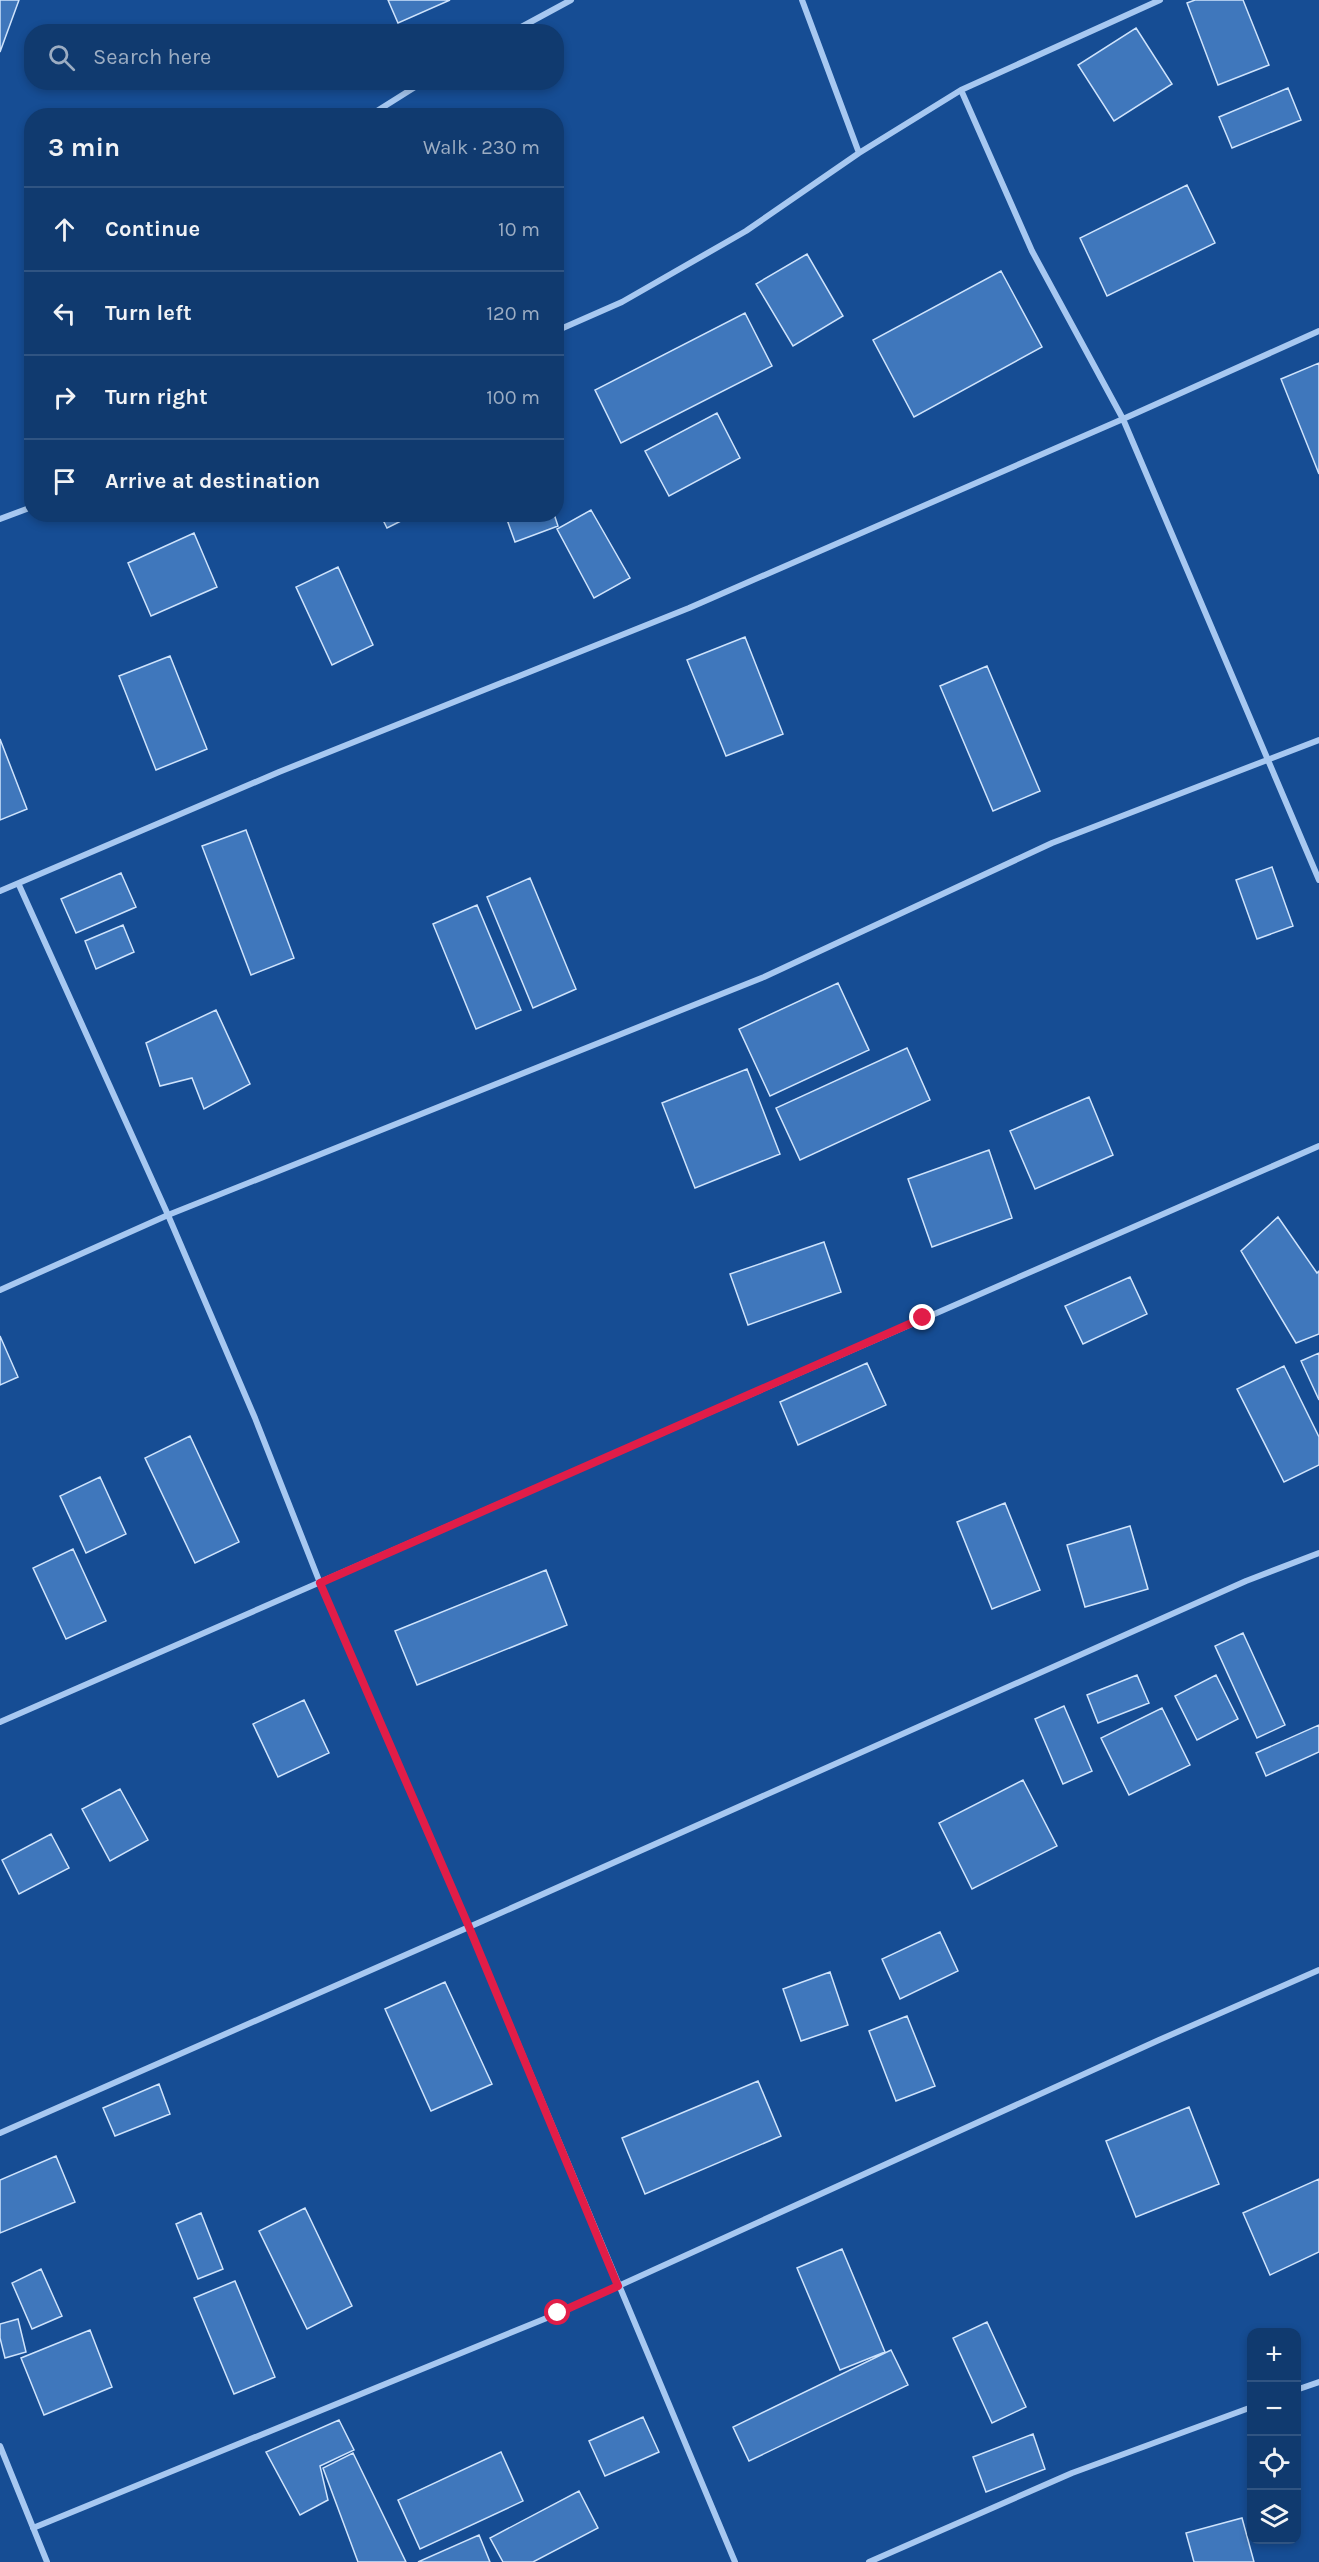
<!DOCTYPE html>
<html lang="en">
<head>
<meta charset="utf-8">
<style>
  body { margin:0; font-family:Karla,sans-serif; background:#194174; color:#f1f3f6 }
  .controls { position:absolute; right:18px; bottom:18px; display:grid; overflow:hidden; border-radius:12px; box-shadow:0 3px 9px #0003 }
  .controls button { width:54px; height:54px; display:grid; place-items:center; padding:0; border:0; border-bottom:2px solid #305482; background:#103a6f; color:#f1f3f6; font:30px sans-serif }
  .stop { position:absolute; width:18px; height:18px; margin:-14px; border:4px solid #e11d48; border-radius:50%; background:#fff }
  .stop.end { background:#e11d48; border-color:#fff; box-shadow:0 2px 6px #0008 }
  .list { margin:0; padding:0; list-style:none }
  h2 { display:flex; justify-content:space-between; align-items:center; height:78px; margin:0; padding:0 24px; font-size:26px }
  h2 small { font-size:20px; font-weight:400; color:#9cadc3 }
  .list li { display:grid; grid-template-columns:39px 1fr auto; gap:18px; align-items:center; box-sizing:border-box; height:84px; padding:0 24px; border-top:2px solid #305482 }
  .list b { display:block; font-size:22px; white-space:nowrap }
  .list em { font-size:20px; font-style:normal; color:#9cadc3 }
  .icon { flex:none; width:33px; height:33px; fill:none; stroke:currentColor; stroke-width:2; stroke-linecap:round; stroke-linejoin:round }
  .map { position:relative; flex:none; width:1319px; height:2562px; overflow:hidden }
  .search { position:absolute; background:#103a6f; box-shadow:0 3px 9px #0003; left:24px; top:24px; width:540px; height:66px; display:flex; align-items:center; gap:15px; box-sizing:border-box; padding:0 21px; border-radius:24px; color:#9cadc3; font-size:22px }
  .panel { position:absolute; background:#103a6f; box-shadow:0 3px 9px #0003; left:24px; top:108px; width:540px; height:414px; border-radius:24px }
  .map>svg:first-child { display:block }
  .building { fill:#3f77bc; stroke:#cee3fc; stroke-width:1.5 }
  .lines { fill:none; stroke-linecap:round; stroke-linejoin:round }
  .minor { stroke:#a7c8f1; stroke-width:6 }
  .route { stroke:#e11d48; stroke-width:8 }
</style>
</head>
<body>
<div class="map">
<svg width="1319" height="2562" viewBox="0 0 1319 2562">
  <rect width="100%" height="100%" fill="#164d94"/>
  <path class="building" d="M0 0H19L0 52Z
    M388 0H450L398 23Z
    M1195 0H1243L1269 65 1218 85 1187 3Z
    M1136 28 1172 84 1114 121 1078 65Z
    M1288 88 1301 120 1232 148 1219 117Z
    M1187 185 1215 243 1107 296 1080 238Z
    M807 254 843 316 793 346 756 284Z
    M1001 271 1042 347 914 417 873 340Z
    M745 313 772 366 621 443 595 390Z
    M1319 363V474L1281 379Z
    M717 413 740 458 669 496 645 451Z
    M591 510 630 578 594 598 557 529Z
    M380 514H415L387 528Z
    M505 514H554L558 526 515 542Z
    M194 533 217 587 151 616 128 563Z
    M338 567 373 645 332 665 296 587Z
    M745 637 783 734 726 756 687 660Z
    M170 656 207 749 156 770 119 676Z
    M987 666 1040 791 993 811 940 686Z
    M0 739 27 809 0 820Z
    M246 830 294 958 251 975 202 846Z
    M1272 867 1293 926 1257 939 1236 880Z
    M121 873 136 907 76 933 61 899Z
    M530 878 576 989 533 1008 487 897Z
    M477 905 521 1010 476 1029 433 924Z
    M123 925 134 952 96 969 85 941Z
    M838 983 869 1050 770 1096 739 1029Z
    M216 1010 250 1084 204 1109 192 1078 160 1086 146 1043Z
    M907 1048 930 1100 800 1160 776 1108Z
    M747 1069 780 1154 695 1188 662 1103Z
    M1089 1097 1113 1155 1035 1189 1010 1131Z
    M989 1150 1012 1218 932 1247 908 1179Z
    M1278 1217 1317 1273 1319 1271V1334L1296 1343 1241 1251Z
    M824 1242 841 1292 748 1325 730 1274Z
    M1130 1277 1147 1314 1083 1344 1065 1306Z
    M0 1336 18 1377 0 1385Z
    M1319 1353V1400L1301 1361Z
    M867 1363 886 1405 798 1445 780 1402Z
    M1284 1366 1319 1437V1465L1284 1482 1237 1389Z
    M190 1436 239 1542 195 1563 145 1458Z
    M100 1477 126 1534 86 1553 60 1496Z
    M1005 1503 1040 1590 992 1609 957 1522Z
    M1130 1526 1148 1589 1085 1607 1067 1545Z
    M73 1549 106 1621 66 1639 33 1568Z
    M546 1570 567 1625 417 1685 395 1631Z
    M1243 1633 1285 1725 1257 1738 1215 1646Z
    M1137 1675 1149 1703 1098 1723 1087 1695Z
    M1216 1675 1238 1719 1197 1740 1175 1696Z
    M304 1700 329 1753 278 1777 253 1724Z
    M1064 1706 1092 1771 1063 1784 1035 1719Z
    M1162 1708 1190 1765 1129 1795 1101 1738Z
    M1319 1725V1752L1266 1776 1256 1753Z
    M1023 1780 1057 1846 972 1889 939 1823Z
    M120 1789 148 1840 110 1861 82 1809Z
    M51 1834 69 1868 19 1894 2 1860Z
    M940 1932 958 1971 900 1999 882 1959Z
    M830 1972 848 2025 801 2041 783 1989Z
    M445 1982 492 2084 431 2111 385 2009Z
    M907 2016 935 2086 896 2101 869 2031Z
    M758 2081 781 2136 645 2194 622 2138Z
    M159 2084 170 2114 115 2136 103 2108Z
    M1189 2107 1219 2184 1136 2217 1106 2141Z
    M56 2156 75 2202 0 2233V2180Z
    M1319 2179V2252L1270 2275 1243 2213Z
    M305 2208 352 2306 307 2329 259 2231Z
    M201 2213 223 2269 198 2279 176 2224Z
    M842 2249 885 2352 840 2370 797 2268Z
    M41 2269 62 2316 32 2329 12 2283Z
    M235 2281 275 2377 234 2394 194 2298Z
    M18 2319 26 2352 5 2358 0 2338V2324Z
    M987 2322 1026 2407 992 2423 953 2338Z
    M90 2330 112 2387 44 2415 21 2358Z
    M891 2350 908 2385 749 2461 733 2427Z
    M643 2417 659 2452 605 2476 589 2441Z
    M339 2420 354 2450 320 2466 328 2500 300 2515 266 2452Z
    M1033 2434 1045 2469 986 2492 973 2457Z
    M501 2452 523 2501 420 2549 398 2500Z
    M353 2453 406 2562H358L323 2468Z
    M579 2491 598 2528 533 2562H503L490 2538Z
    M1242 2518 1254 2562H1194L1186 2533Z
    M479 2535 490 2562H418Z"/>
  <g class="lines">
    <path class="minor" d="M802 0 859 153
      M512 32 571 0
      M961 90 1032 251 1123 419 1319 880
      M369 116 423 82
      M556 331 622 302 746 231 859 153 961 90 1160 0
      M0 519 32 507
      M19 885 168 1215 255 1418 320 1583 469 1927 735 2562
      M0 891 279 772 689 608 1123 419 1319 331
      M0 1290 168 1215 764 977 1052 843 1319 740
      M0 1722 1319 1146
      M0 2133 469 1927 1246 1581 1319 1553
      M1296 2390 1319 2382
      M0 2446 47 2562
      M33 2528 559 2313 1159 2040 1319 1970
      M869 2562 1072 2473 1252 2407"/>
  </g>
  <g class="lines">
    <path class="route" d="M558 2313 618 2286 469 1927 320 1583 923 1318"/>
  </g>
</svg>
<div class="controls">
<button>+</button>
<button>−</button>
<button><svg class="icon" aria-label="locate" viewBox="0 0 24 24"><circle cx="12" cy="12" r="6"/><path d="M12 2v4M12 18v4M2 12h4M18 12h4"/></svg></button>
<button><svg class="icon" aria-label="layers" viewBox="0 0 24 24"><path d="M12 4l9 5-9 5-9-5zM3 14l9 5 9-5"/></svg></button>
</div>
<div class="stop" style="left:558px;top:2313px"></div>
<div class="stop end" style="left:923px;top:1318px"></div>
<div class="search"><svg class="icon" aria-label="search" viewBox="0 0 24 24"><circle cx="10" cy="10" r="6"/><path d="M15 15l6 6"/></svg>Search here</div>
<section class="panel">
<h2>3 min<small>Walk · 230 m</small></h2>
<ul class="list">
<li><svg class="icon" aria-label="ahead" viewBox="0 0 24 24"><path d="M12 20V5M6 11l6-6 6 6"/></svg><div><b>Continue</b></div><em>10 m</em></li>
<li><svg class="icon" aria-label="left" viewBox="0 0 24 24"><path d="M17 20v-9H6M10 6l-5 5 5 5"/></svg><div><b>Turn left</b></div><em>120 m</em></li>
<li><svg class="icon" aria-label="right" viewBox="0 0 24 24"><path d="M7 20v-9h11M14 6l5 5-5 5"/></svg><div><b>Turn right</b></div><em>100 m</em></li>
<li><svg class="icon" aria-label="arrive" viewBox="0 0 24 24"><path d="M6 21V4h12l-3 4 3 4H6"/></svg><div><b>Arrive at destination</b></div></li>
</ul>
</section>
</div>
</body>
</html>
